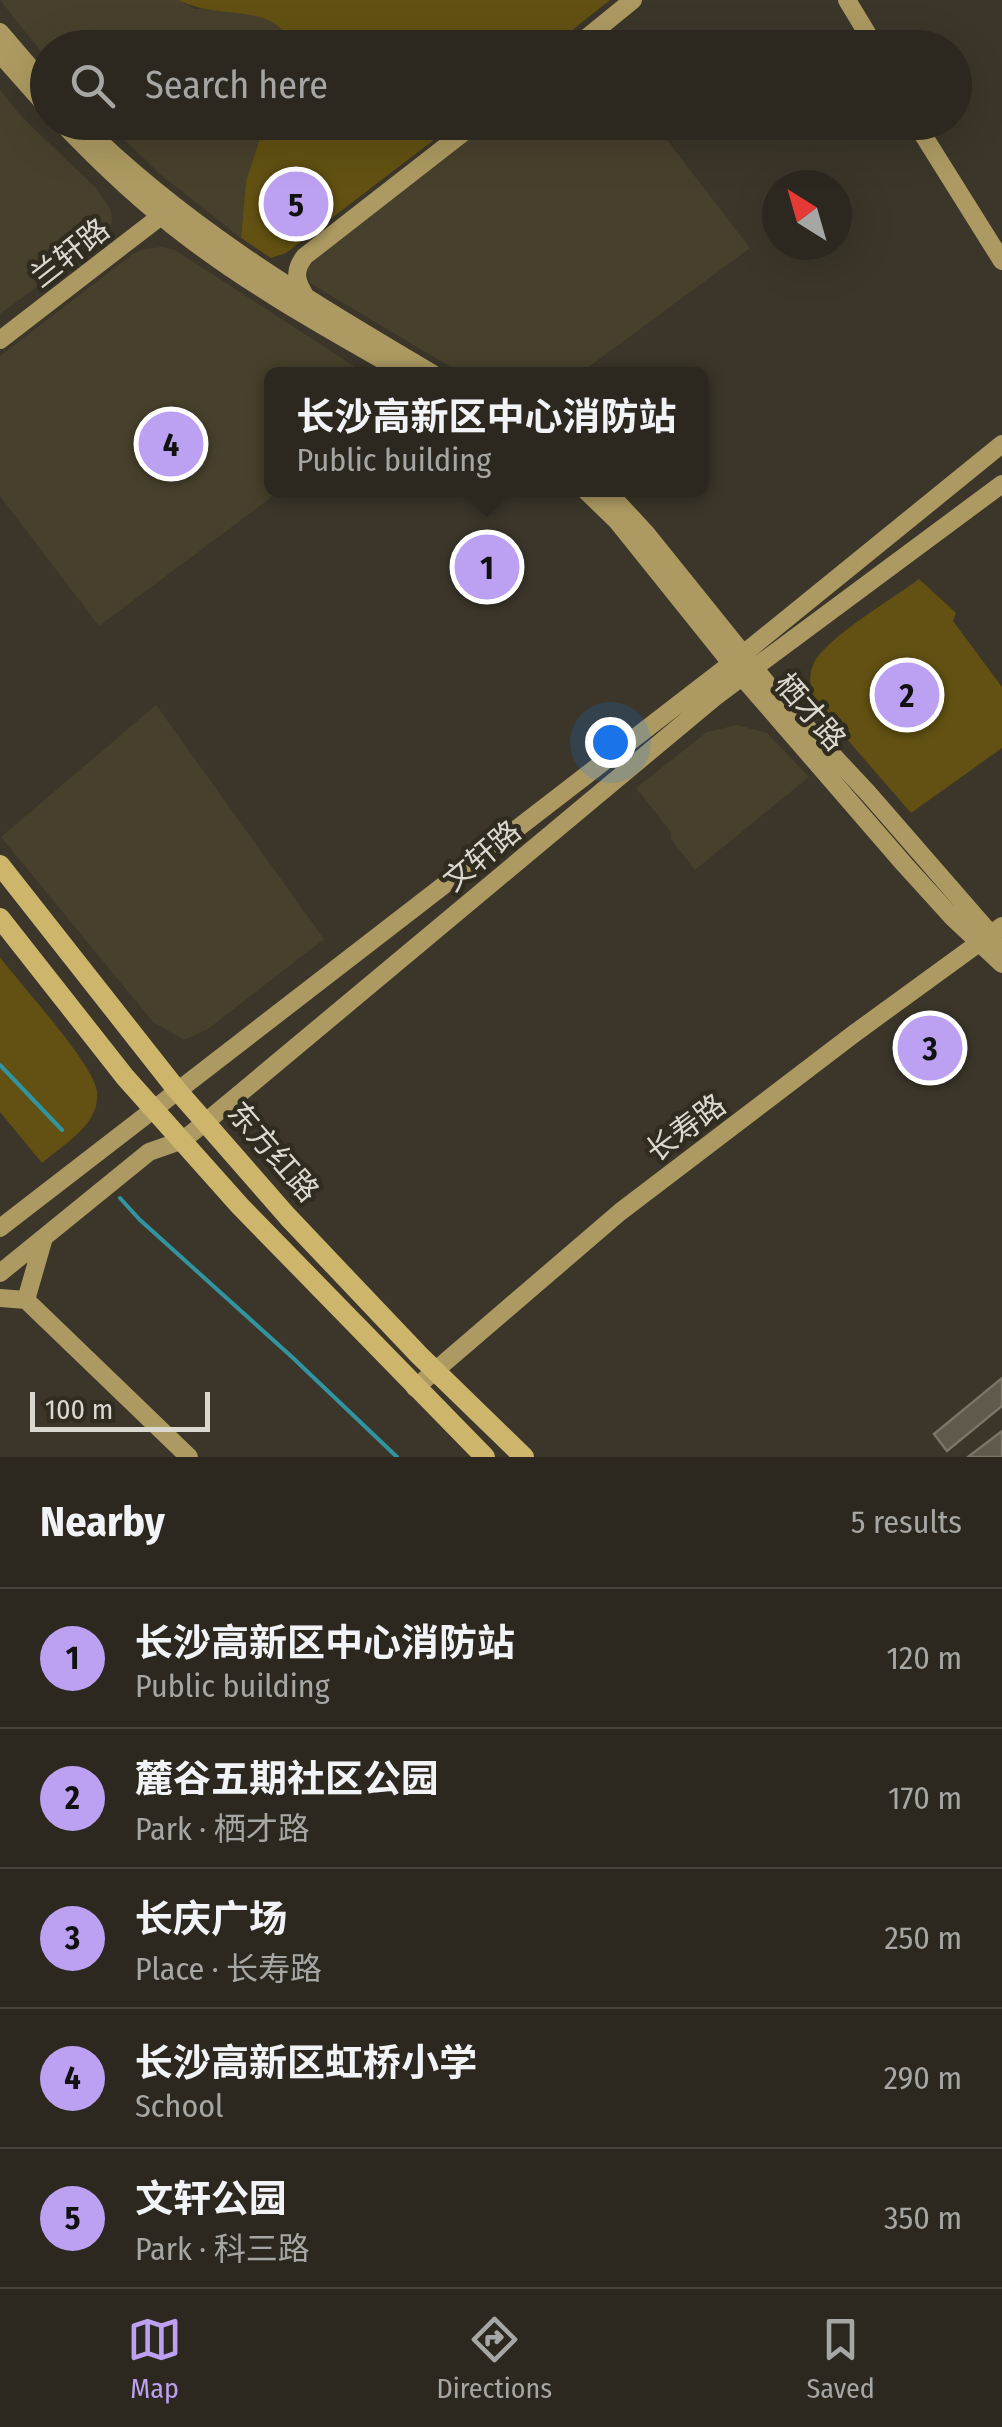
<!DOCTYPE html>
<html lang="en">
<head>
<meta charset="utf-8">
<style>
  body { margin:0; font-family:"Fira Sans Condensed","Noto Sans SC",sans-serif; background:#343028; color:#f1f3f6 }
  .compass { position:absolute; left:762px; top:170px; width:90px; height:90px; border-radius:50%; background:#2c281f; box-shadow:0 10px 40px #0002; rotate:323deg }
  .scale { position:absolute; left:30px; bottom:25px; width:180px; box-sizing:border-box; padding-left:10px; border:5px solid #dbd8cf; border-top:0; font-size:28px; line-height:35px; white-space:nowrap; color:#dbd8cf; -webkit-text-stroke:8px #302c1f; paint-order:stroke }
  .you { position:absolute; left:610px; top:742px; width:35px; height:35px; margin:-25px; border:8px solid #fff; border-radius:50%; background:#1a73e8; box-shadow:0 0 0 15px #1a73e833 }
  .badge { display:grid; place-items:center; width:65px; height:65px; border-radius:50%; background:#bca0f2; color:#111; font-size:32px; font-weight:700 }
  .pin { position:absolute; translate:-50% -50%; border:5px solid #fff; box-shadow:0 2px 10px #0006 }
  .popup { position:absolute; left:264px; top:367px; width:445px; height:130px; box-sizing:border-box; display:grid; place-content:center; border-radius:15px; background:#2c281f; filter:drop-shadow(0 2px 8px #0005); font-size:32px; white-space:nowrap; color:#a6a6a4 }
  .popup b { font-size:38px; color:#f1f3f6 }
  .popup::after { content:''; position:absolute; left:50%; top:100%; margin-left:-20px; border:20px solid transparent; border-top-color:#2c281f }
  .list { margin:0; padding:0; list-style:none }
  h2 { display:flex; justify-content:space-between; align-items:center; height:130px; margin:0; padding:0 40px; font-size:42px }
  h2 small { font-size:32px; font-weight:400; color:#a6a6a4 }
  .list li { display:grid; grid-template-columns:65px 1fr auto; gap:30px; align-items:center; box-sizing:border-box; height:140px; padding:0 40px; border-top:2px solid #48443d }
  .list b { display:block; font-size:38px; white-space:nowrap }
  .list p { margin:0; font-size:32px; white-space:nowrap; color:#a6a6a4 }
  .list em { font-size:32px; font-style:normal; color:#a6a6a4 }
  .icon { flex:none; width:55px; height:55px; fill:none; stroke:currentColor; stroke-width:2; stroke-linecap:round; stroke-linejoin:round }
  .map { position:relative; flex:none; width:1002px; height:1457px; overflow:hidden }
  .search { position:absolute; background:#2c281f; box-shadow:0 10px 40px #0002; left:30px; right:30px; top:30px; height:110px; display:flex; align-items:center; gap:25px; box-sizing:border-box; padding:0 35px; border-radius:55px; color:#a6a6a4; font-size:38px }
  .sheet { height:830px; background:#2c281f }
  nav { display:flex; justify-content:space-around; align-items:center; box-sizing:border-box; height:140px; border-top:2px solid #48443d; background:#2c281f; font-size:28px; color:#a6a6a4 }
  nav a { display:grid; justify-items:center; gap:5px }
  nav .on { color:#bca0f2 }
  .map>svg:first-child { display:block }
  .built { fill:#47402c }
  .green { fill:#625112 }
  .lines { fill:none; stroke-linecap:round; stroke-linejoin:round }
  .stream { stroke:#3195a1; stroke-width:4 }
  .building { fill:#5f5a4b; stroke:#7a7566; stroke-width:2.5 }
  .secondary { stroke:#ad9a62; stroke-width:18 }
  .primary { stroke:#cdb56c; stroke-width:20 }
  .labels { text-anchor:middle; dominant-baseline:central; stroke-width:9; stroke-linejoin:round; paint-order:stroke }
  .street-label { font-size:30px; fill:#dbd8cf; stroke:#302c1f }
</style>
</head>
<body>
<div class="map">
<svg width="1002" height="1457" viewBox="0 0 1002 1457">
  <rect width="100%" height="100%" fill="#3b3629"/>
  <path class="built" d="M0 0H178L195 9 249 5 266 8 287 30 292 47 48 48 47 59Z
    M0 90 22 117 96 188 111 210 112 222 107 234 95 244 0 314Z
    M107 123H265L246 181 241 238 160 174Z
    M488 123H654L750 248 579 374H462L310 283 307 270 316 257Z
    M163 247 175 250 366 374H272V490H281L99 626 0 496V356L133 254 143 249Z
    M156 705 324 939 208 1029 184 1040 153 1022 1 837Z
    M737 725 767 733 809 777 695 870 671 839V832L636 788 707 732Z"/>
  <path class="green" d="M178 0H610L551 47 292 48C277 0 222 22 178 0Z
    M265 123V122L456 123 286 253 271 258 241 238 246 181Z
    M919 579 956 613 953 621 1002 687V748L911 813 814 701C810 688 808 675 814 663 826 638 895 597 919 579Z
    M0 957C20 984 93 1063 97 1091 98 1098 96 1109 93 1114 83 1134 58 1149 42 1163L0 1112Z"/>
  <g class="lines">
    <path class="stream" d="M0 1065 62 1130
      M120 1198 139 1219 292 1357 397 1457"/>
  </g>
  <path class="building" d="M1002 1378V1406L947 1451 934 1434Z
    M1002 1431V1457H968Z"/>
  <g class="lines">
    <path class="secondary" d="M847 0 876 48
      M0 32 48 88
      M574 48 633 0
      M0 54 48 108
      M61 122C100 163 141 202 186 236 255 289 332 331 407 374
      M79 122C187 229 304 297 433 374
      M915 122 1002 261
      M307 299C297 283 292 272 305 256L477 122
      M0 340 170 209
      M585 490 617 521 743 678 904 864 953 918 1002 964
      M606 490 645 532 773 691 868 793 1002 947
      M0 1228 742 655 1002 444
      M0 1273 149 1152 183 1140 207 1121 715 697 1002 484
      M0 1298 26 1300 43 1241
      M26 1300 189 1457
      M415 1388 620 1212 855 1033 1002 926"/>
    <path class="primary" d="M0 865 177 1090 288 1217 419 1355 524 1457
      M0 918 125 1077 240 1206 485 1457"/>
  </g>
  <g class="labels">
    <g class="street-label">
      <text transform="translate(70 253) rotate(-38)">兰轩路</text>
      <text transform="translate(810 712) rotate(49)">栖才路</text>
      <text transform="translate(482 856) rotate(-40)">文轩路</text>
      <text transform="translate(686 1128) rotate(-37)">长寿路</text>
      <text transform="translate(273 1152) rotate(49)">东方红路</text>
    </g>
  </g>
</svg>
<svg class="compass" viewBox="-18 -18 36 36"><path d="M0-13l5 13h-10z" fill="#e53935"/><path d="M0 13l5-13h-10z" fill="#a6a6a4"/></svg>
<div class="scale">100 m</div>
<div class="you"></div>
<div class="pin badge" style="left:487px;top:567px">1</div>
<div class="popup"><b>长沙高新区中心消防站</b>Public building</div>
<div class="pin badge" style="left:907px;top:695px">2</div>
<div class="pin badge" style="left:930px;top:1048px">3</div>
<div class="pin badge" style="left:171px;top:444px">4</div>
<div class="pin badge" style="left:296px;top:204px">5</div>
<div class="search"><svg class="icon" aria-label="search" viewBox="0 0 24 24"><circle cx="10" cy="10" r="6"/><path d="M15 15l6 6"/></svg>Search here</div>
</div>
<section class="sheet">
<h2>Nearby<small>5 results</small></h2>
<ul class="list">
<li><span class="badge">1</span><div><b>长沙高新区中心消防站</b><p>Public building</p></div><em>120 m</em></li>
<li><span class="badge">2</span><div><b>麓谷五期社区公园</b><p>Park · 栖才路</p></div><em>170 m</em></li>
<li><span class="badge">3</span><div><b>长庆广场</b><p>Place · 长寿路</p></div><em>250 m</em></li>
<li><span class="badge">4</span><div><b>长沙高新区虹桥小学</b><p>School</p></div><em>290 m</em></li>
<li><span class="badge">5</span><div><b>文轩公园</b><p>Park · 科三路</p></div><em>350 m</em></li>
</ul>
</section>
<nav>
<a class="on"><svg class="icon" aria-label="map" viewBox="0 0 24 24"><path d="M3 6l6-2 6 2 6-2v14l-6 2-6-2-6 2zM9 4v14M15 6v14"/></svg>Map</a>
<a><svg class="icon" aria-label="directions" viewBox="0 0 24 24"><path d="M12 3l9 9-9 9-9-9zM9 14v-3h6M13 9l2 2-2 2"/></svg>Directions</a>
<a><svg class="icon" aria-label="saved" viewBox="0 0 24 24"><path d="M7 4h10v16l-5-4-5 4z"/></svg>Saved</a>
</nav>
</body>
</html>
